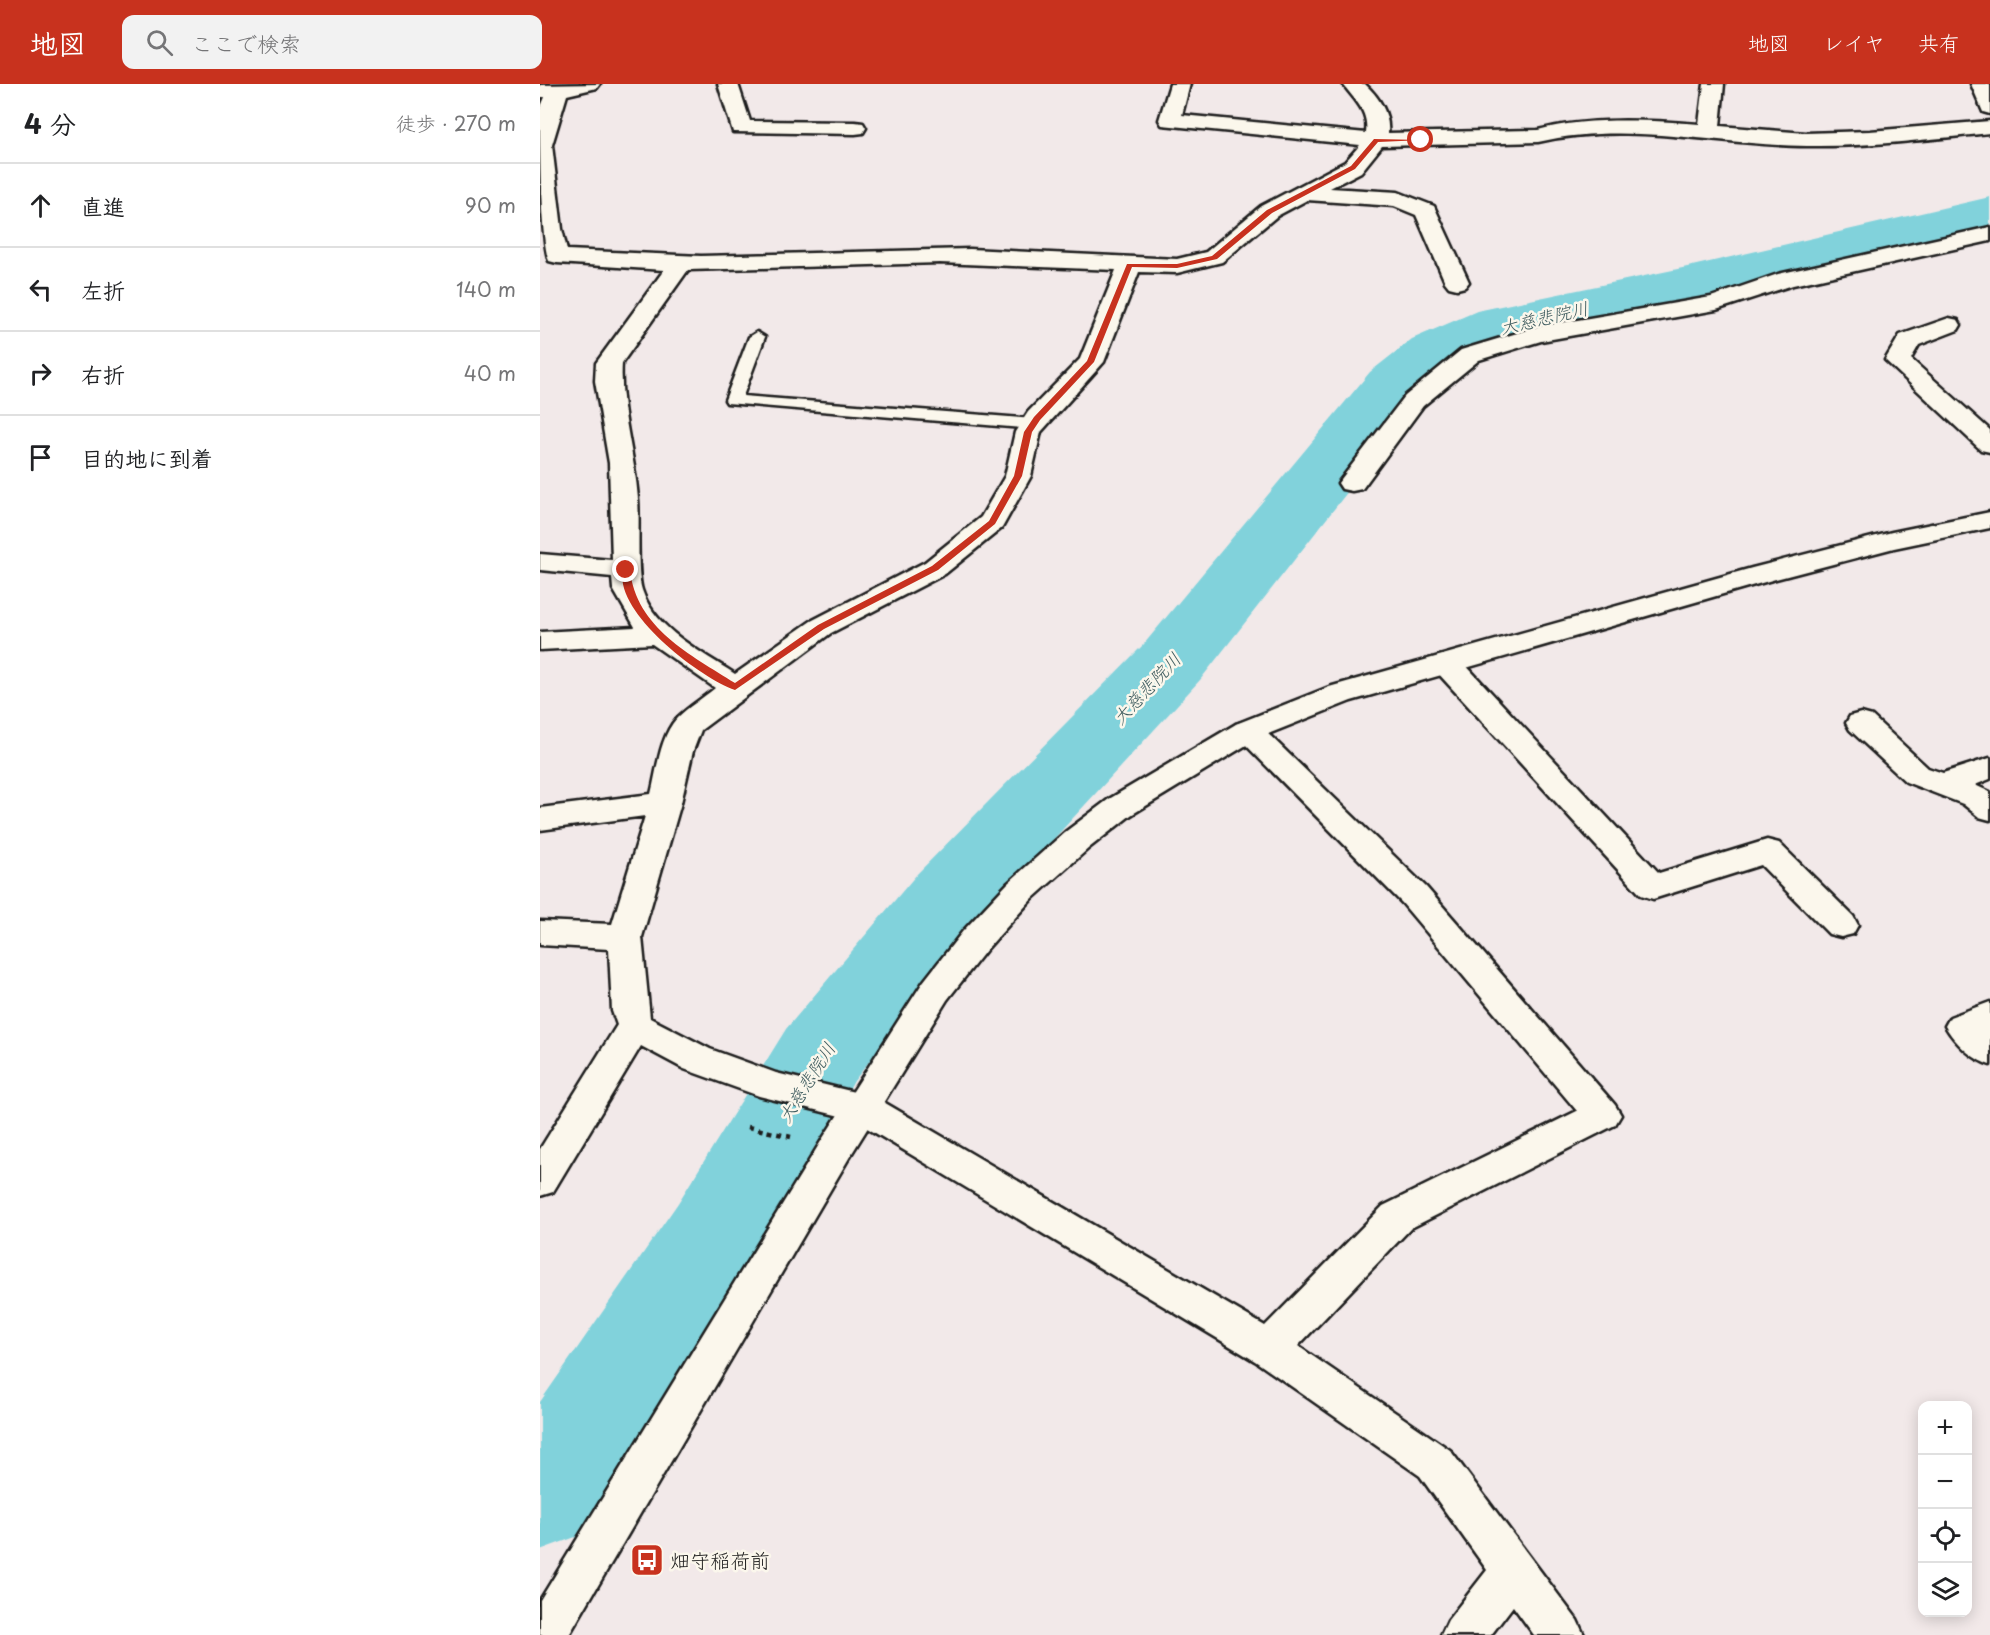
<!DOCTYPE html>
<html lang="ja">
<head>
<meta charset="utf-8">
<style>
  body { margin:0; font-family:"Playpen Sans","Klee One",sans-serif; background:#f2f2f2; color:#202124 }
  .controls { position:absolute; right:18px; bottom:18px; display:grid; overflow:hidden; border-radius:12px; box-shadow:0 3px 15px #0003 }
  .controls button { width:54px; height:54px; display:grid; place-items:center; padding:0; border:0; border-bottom:2px solid #e0e0e0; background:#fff; color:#202124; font:30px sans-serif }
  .stop { position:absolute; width:18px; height:18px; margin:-14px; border:4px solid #c8321e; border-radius:50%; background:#fff }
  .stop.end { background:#c8321e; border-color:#fff; box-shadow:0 2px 6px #0008 }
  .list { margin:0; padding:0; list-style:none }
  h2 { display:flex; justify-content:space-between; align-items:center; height:78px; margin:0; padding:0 24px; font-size:26px }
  h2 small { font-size:20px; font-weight:400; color:#757577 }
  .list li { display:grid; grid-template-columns:39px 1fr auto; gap:18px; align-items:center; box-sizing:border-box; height:84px; padding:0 24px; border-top:2px solid #e0e0e0 }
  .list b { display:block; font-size:22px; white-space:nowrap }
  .list em { font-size:20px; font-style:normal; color:#757577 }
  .icon { flex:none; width:33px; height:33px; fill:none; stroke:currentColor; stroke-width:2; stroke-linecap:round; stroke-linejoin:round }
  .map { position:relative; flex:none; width:1450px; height:1551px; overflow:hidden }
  header { display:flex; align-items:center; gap:36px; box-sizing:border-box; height:84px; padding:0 30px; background:#c8321e; color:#fff }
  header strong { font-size:28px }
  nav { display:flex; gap:33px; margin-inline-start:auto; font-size:21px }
  .search { width:420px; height:54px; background:#f2f2f2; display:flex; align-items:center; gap:15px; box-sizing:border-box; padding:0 21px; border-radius:12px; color:#757577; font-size:22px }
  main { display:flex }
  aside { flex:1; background:#fff }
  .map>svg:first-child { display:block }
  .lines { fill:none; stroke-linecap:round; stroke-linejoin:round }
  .river { fill:#81d2db; fill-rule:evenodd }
  .lane-casing { stroke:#1c1c1c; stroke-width:5 }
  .street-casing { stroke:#1c1c1c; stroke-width:5 }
  .secondary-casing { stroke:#1c1c1c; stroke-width:5 }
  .path { stroke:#1c1c1c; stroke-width:4.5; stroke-dasharray:5 5; stroke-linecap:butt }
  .lane { fill:#fbf7ec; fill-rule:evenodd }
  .street { fill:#fbf7ec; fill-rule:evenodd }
  .secondary { fill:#fbf7ec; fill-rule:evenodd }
  .route { fill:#c8321e }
  .labels { text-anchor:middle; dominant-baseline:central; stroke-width:5; stroke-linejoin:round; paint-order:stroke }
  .water-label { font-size:18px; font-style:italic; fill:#3f5c5f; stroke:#fbf7ec }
  .near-poi-label { font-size:20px; fill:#1c1c1c; stroke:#fbf7ec; text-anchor:start }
</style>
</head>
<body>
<header>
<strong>地図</strong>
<div class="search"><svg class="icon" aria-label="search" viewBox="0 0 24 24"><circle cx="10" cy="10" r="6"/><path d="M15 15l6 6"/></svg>ここで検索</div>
<nav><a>地図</a><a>レイヤ</a><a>共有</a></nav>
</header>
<main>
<aside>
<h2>4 分<small>徒歩 · 270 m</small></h2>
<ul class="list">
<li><svg class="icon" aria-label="ahead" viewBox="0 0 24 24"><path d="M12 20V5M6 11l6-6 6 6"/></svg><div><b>直進</b></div><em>90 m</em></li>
<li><svg class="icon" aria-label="left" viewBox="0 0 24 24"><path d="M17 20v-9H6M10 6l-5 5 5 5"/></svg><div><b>左折</b></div><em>140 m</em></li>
<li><svg class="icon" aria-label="right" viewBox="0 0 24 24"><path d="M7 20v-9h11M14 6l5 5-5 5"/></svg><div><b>右折</b></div><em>40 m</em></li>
<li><svg class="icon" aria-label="arrive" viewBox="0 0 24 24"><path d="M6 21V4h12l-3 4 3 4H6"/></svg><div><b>目的地に到着</b></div></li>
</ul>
</aside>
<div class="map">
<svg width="1450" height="1551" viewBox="0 0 1450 1551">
  <rect width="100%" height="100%" fill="#f2e9e9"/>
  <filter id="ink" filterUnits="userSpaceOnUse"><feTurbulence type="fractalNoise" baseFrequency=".0167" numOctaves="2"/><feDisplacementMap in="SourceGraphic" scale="12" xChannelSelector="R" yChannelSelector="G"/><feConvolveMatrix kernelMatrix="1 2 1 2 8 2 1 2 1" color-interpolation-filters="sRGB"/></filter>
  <g filter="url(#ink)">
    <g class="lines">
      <path class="river" d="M1450 113V149L1152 220 980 257 920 283 878 318 660 596 441 834 314 997 212 1179 41 1451 0 1466V1318L138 1119 246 945 377 790 604 560 830 288 872 255 937 227 1152 182Z"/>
      <defs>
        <path id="lane" d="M217 248 225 253 203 312 493 335 501 340 493 345 187 319 185 316 209 253Z"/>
        <path id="street" d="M60 0 57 4 27 11 12 61 22 145 27 166 161 172 430 165 637 175 666 168 721 122 805 78 820 61 622 41 619 36 630 0H650L642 31 826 49C829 26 814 16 803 0H825C839 13 850 30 848 49L998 46C1046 33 1109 36 1159 40L1164 0H1184L1180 42 1266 49 1330 47 1450 37V49C1389 55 1328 63 1267 62 1178 61 1086 37 998 58L842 62 821 88 790 104 858 108 894 122 929 198 925 203 917 205 909 203 905 198 876 131 854 122 767 116 737 132 682 178 637 189 599 188 564 278 501 348 491 392 462 444 405 490 291 549 161 646 153 667 141 719 102 853 110 934 170 965 236 989 335 1013 725 1242 843 1122 1037 1027 862 819 692 647 696 640 707 637 718 640 886 803 1075 1021 1081 1031 1075 1041 871 1144 758 1262 910 1366 1037 1536 1044 1551H994L973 1522 951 1551H901L908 1536 947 1486 880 1392 715 1277 312 1035 219 1012 144 985 101 962 13 1108 0 1112V1065L77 941 72 927 69 865 0 861V837L72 840 105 732 0 746V724L111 710C117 686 120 652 137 634 148 623 163 614 175 604L112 560 0 566V548L95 543 73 505 72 493 0 486V470L72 476 69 379 55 297 56 279 124 186 17 179 9 177C0 153 0 57 0 25L5 13H0V1ZM400 179 576 186 540 275 488 328 475 348 465 392 441 433 385 478 271 537 195 590C162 568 115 546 102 506 96 488 100 436 98 415 95 370 79 324 82 279L148 186Z
          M178 0H198L210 37 315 38 323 39 326 44 323 49 315 50 193 48Z
          M1431 0H1450V30L1443 28Z
          M1450 143V157L1253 201 1176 226 1001 257 939 276 883 322 822 405 812 407 802 405 798 399 865 312 921 266 997 243 1171 213 1238 190Z
          M1409 234 1418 236 1421 241 1418 246 1379 261 1371 275 1450 346V368L1441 366 1345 276 1360 251Z
          M908 572 919 574 1119 789 1227 756 1239 759 1313 832 1318 841 1313 850 1301 853 1289 850 1221 781 1113 815 1101 811 897 588 893 581 897 574Z
          M1321 629 1332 632 1388 684 1403 689 1450 674V695L1435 701 1450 708V736L1439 733 1423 720 1366 698 1310 646 1306 639 1310 632Z
          M1450 918V981C1432 975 1415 959 1405 942L1410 933Z"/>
        <path id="secondary" d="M1450 428V444L1354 464 1232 496 811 617 718 654 591 731 549 764 492 815 447 865 407 916 309 1074 29 1551H0V1516L283 1054 383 898 423 847 468 799 525 748 569 715 696 640 789 603 1212 484 1352 448Z"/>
      </defs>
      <use href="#lane" class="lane-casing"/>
      <use href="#street" class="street-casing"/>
      <use href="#secondary" class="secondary-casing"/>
      <path class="path" d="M208 1043 251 1053"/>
      <use href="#lane" class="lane"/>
      <use href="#street" class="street"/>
      <use href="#secondary" class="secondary"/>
    </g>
  </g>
  <path class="route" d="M834 55 884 56 838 58 815 85 732 129 677 175 637 184 592 183 554 278 500 336 492 348 482 392 455 440 398 486 284 545 195 606C159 593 73 528 83 485L90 486C96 544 151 571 195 599L278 541 392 482 449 437 474 392 484 348 494 333 547 277 587 180H637L672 172 727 126 811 82Z"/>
  <defs>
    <symbol id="bus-square" viewBox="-11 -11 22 22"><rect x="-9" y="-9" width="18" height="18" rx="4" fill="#c8321e" stroke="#fbf7ec"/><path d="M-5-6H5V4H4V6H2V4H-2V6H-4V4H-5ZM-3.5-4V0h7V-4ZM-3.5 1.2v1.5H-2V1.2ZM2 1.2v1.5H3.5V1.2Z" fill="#fff"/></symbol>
  </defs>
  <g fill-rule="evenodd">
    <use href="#bus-square" x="88" y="1457" width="38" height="38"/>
  </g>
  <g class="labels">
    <g class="water-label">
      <text transform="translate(1004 233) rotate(-13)">大慈悲院川</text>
      <text transform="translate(606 604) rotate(-47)">大慈悲院川</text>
      <text transform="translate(266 998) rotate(-58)">大慈悲院川</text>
    </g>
    <g class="near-poi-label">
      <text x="130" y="1476">畑守稲荷前</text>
    </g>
  </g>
</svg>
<div class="controls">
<button>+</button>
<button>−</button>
<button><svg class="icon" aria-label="locate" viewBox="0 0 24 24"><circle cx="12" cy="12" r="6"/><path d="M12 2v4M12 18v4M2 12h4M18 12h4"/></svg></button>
<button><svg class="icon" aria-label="layers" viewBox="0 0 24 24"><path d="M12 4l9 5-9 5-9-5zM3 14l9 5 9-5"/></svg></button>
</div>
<div class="stop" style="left:881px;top:56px"></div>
<div class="stop end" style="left:86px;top:486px"></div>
</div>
</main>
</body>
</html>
